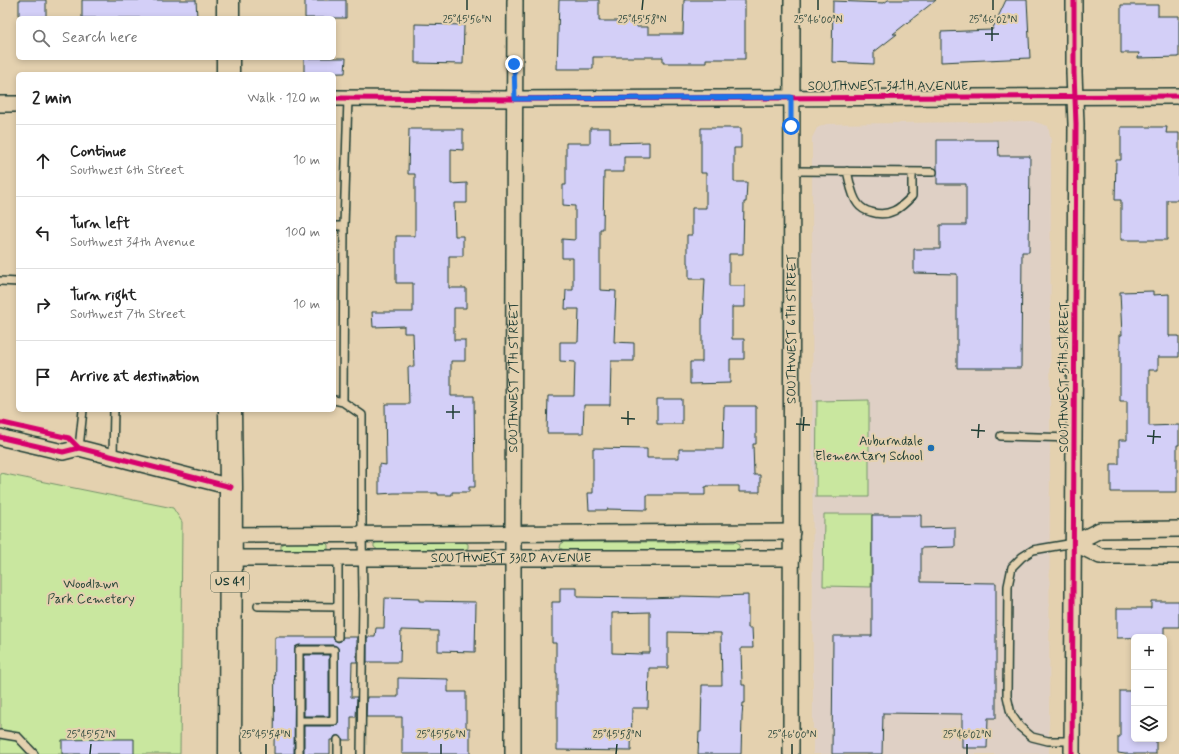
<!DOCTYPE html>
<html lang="en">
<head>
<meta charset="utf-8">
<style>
  body { margin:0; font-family:Mynerve,sans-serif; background:#f2f2f2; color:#222 }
  .controls { position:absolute; right:12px; bottom:12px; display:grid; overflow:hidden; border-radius:6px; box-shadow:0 2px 6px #0003 }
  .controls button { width:36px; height:36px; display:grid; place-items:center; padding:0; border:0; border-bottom:1px solid #e0e0e0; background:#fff; color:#222; font:20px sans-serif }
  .stop { position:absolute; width:12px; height:12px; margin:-9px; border:3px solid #1a73e8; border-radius:50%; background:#fff }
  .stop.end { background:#1a73e8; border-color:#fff; box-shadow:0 1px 4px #0008 }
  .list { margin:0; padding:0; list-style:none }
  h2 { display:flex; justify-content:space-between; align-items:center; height:52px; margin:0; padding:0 16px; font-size:17px }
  h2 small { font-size:13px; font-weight:400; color:#767676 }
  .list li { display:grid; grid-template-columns:26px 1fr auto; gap:12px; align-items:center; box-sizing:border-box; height:72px; padding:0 16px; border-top:1px solid #e0e0e0 }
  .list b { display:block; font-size:15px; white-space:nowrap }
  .list p { margin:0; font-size:13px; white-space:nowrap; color:#767676 }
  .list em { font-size:13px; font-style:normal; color:#767676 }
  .icon { flex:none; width:22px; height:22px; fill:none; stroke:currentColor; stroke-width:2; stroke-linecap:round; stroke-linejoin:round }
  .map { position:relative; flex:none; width:1179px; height:754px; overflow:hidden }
  .search { position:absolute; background:#fff; box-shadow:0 2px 6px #0003; left:16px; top:16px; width:320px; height:44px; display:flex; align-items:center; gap:10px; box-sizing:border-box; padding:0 14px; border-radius:6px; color:#767676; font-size:15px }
  .panel { position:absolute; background:#fff; box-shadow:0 2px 6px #0003; left:16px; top:72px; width:320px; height:340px; border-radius:6px }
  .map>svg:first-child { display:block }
  .built { fill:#dfd0c5 }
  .green { fill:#c9e79f; stroke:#74926a }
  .building { fill:#d3cff7; stroke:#1f3d34; fill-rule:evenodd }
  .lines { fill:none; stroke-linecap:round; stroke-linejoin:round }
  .lane-casing { stroke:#1f3d34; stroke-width:10 }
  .street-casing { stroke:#1f3d34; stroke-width:18 }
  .primary-casing { stroke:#1f3d34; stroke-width:25 }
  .lane { stroke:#e4d1af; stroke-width:7 }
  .street { stroke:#e4d1af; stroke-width:15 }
  .primary { stroke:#e4d1af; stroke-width:22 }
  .cycleway-casing { stroke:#e4d1af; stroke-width:8 }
  .cycleway { stroke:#d6006c; stroke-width:5 }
  .route { stroke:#1a73e8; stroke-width:5 }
  .ticks { fill:none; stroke:#1f3d34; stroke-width:1.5 }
  .poi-dot { fill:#1f6fb2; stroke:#e4d1af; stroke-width:1.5 }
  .labels { text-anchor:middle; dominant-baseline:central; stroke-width:4; stroke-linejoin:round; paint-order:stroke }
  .shield { fill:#e4d1af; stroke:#5a6959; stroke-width:1 }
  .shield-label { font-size:12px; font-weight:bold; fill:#1f3d34 }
  .street-label { font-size:13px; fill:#1f3d34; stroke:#e4d1af }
  .poi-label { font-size:13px; fill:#1f3d34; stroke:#e4d1af; text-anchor:end }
  .park-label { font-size:13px; fill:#284639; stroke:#e4d1af }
  .ticks-label { font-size:10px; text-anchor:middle; fill:#1f3d34; stroke:#e4d1af; stroke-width:4; stroke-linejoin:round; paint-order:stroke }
</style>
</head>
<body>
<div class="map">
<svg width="1179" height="754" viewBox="0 0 1179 754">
  <rect width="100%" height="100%" fill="#e4d1af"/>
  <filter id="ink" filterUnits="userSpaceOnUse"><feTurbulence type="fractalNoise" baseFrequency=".025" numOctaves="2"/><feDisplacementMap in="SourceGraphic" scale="8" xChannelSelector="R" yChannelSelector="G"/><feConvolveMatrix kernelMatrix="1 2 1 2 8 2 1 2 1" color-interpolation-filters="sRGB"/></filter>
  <g filter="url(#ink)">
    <path class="built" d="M1032 121 1048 126 1051 141 1049 754H813L812 138 817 128 826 124Z"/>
    <path class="green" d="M869 400V497H816L817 401Z
      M0 473 173 508 182 522 180 754H0Z
      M824 514H872L871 587 823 586Z
      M285 542 326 543 328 545V549L325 551H284L281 549V545Z
      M377 542H465L468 544V548L464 550H378L374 547V544Z
      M564 542H736L740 544 739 548 736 550H564L560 548 561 544Z"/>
    <path class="building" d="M19 0H46V18H19Z
      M82 0H196L197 18H82Z
      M305 0H346V18H305Z
      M559 0H599V21H637V27H648V34H683L684 0H745V59H706V63H663V57H593V69H557Z
      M888 0H936L893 34H897L874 52V64L832 62 833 1 884 3Z
      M1006 0H1027L1030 58 941 62V32L992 30Z
      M1121 5H1158V16H1179V57L1138 58 1139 53H1121Z
      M415 24 464 25 463 64 415 63Z
      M304 58H346L345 73 304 74Z
      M1121 127H1167L1166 133H1179V200H1167V240H1121V200H1115L1116 160H1121Z
      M590 128H610V143L649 142V157H624V172H604L603 229H600V290L616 291 614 342 634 343V361H611L610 405H584L583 433H547L548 396H574L575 362 560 361V342H578L579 309H565L566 290H573V258H562V239L575 240V206L563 205V185H566V143H590Z
      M701 128H741V148H734V182H747L746 202H744L743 254H729V286H745V307H732V339H744V359H730V383L690 384V362H702V318H703L705 279H689V264L687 263V235H692V208H706V173H701Z
      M409 129H463V150L451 149V184L467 183V203H454L455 236H463V256H449V288H466V308H454V340H465V361H451V396H474L475 487H469V492H452V495H438V493H394L379 494V464L386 465 385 404H409L408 367H414L413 333H404V326L373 327 372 312H413V283H396V236H415V174H408Z
      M937 140H998L999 156H1030L1029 252H1022L1021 368H957V274L914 273V249H940V225H966V184H937Z
      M1153 291V295L1169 294V336H1179V357H1158V370H1149V426L1179 425V445H1177V492H1111V464H1119V440H1127V401H1120V335H1122L1120 292Z
      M657 399H682V424H657Z
      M724 406H756V444H753L754 475H760V492H739V486H707V487H705V495H647V510L607 509V510H589L588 493H593V448L647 449V458H679V449H723Z
      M872 515H921V528L955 527V547L921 548V582L996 583V718H988L987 748H962V714L883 713 882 754H832L833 636H872Z
      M560 588H577V597L643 598 680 597V596L720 597V596L748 595V628H752L753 648H741L742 685H745V703H743L742 716 741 754H698L699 732H701L702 685H722L721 633 668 632V668H649L648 708H632L631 751 557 750V673H556V643H552V602H560ZM650 612V653H642V654L612 653V613Z
      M385 598 419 599V601L476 602 475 652 438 651V631L401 630 400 662H367V637H375L376 628H384Z
      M1151 601H1179V627H1164V637L1117 638V608H1151Z
      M275 637H333L334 640 338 642 341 641 343 637H357V662H352L351 697H357L356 717H351V740H343L340 736H335L333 740H330V754H304V726H334L338 723V648L334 645H299L295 647 294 754H274Z
      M304 655H329V716H304Z
      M398 678 448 679V692H466V728H470V754H402V717H366L367 697H398Z
      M1120 691H1134V739H1156V754H1125L1118 753V737H1120Z
      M117 739H134V754H62V740Z"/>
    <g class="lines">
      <defs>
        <path id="lane" d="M348 98 344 226 343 402 362 415V534L363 595 361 754
          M792 171 933 172
          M847 171C850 182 851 195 858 204 861 208 867 211 871 212 889 218 901 208 912 196V172
          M334 226H344
          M0 281 18 282
          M334 400 343 402
          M1001 436 1074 438
          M79 448 83 410
          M113 456 114 410
          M338 558V637
          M258 606 338 607
          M0 734 18 737 34 754
          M1072 741H1048L1032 737 1020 727 1011 714 1007 696 1008 586 1012 567 1022 557 1033 550 1074 543
          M299 754V650H334V721H299
          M338 754V740"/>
        <g id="street">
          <path d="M334 98 515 99 1179 96"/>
          <path d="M0 104H18"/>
          <path d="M0 437 7 439 63 452 79 448 231 487"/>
          <path d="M231 535 792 532"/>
          <path d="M1074 543 1100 530 1179 529"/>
          <path d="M1074 543 1100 556H1179"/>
          <path id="s1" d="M231 558H792"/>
          <path id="s2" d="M513 754V534L515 0"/>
          <path id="s3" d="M791 754 792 0"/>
          <path d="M1072 754 1076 124 1074 73V0"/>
        </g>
        <path id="primary" d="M228 18V0
          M228 74V58
          M230 410 231 487 230 754"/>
      </defs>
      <use href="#lane" class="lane-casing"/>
      <use href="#street" class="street-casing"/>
      <use href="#primary" class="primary-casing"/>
      <use href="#lane" class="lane"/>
      <use href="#street" class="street"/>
      <use href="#primary" class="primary"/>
      <defs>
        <path id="cycleway" d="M334 98 515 99 1179 96
          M0 423H3L69 438 79 448
          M0 437 7 439 63 452 79 448 231 487
          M1072 754 1076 124 1074 73V0"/>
      </defs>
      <use href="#cycleway" class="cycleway-casing"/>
      <use href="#cycleway" class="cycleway"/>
    </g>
  </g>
  <g class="lines" filter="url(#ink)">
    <path class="route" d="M514 64 515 99 791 97V126"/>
  </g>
  <path class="ticks" d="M467 10V0M642 10 643 0M818 10V0M993 10V0M985 34H999M992 41V27M446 412H460M621 418 635 419M453 419V405M796 424 810 425M628 425V411M971 430 985 431M803 431 804 417M1147 436 1161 437M978 438 979 424M1153 444 1154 430M90 754 91 744M266 754V744M441 754V744M616 754 617 744M792 754V744M967 754V744"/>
  <circle class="poi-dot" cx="931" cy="448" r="4"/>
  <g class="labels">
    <rect class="shield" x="211" y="572" width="38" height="20" rx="3"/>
    <g class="shield-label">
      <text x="230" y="582">US 41</text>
    </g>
    <g class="street-label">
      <text x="888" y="86">SOUTHWEST 34TH AVENUE</text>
      <text stroke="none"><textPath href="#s3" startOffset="425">SOUTHWEST 6TH STREET</textPath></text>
      <text stroke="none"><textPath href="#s2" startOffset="377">SOUTHWEST 7TH STREET</textPath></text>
      <text transform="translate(1064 377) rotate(-90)">SOUTHWEST 5TH STREET</text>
      <text stroke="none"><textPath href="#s1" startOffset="280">SOUTHWEST 33RD AVENUE</textPath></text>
    </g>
    <g class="poi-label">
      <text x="923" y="441">Auburndale<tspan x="923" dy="15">Elementary School</tspan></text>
    </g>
    <g class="park-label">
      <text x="91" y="584">Woodlawn<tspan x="91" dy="15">Park Cemetery</tspan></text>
    </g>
  </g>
  <g class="ticks-label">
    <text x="467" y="23">25°45'56"N</text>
    <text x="642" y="23">25°45'58"N</text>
    <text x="818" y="23">25°46'00"N</text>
    <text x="993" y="23">25°46'02"N</text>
    <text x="91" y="738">25°45'52"N</text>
    <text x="266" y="738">25°45'54"N</text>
    <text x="441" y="738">25°45'56"N</text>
    <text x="617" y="738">25°45'58"N</text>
    <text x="792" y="738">25°46'00"N</text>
    <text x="967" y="738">25°46'02"N</text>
  </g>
</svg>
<div class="controls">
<button>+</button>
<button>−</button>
<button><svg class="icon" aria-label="layers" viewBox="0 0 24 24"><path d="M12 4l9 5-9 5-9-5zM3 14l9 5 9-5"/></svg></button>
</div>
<div class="stop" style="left:791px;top:126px"></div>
<div class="stop end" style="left:514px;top:64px"></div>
<div class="search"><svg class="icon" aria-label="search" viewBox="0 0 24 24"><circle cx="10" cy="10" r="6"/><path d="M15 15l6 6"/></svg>Search here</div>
<section class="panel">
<h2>2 min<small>Walk · 120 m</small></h2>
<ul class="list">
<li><svg class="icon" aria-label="ahead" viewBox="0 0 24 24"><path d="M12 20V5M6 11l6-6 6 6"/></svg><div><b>Continue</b><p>Southwest 6th Street</p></div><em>10 m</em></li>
<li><svg class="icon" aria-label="left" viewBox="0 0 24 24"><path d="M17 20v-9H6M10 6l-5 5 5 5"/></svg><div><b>Turn left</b><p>Southwest 34th Avenue</p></div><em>100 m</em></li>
<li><svg class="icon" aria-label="right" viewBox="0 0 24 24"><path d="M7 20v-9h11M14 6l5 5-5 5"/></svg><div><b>Turn right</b><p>Southwest 7th Street</p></div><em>10 m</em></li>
<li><svg class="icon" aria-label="arrive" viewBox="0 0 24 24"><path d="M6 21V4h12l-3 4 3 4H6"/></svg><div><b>Arrive at destination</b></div></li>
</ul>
</section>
</div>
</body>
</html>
